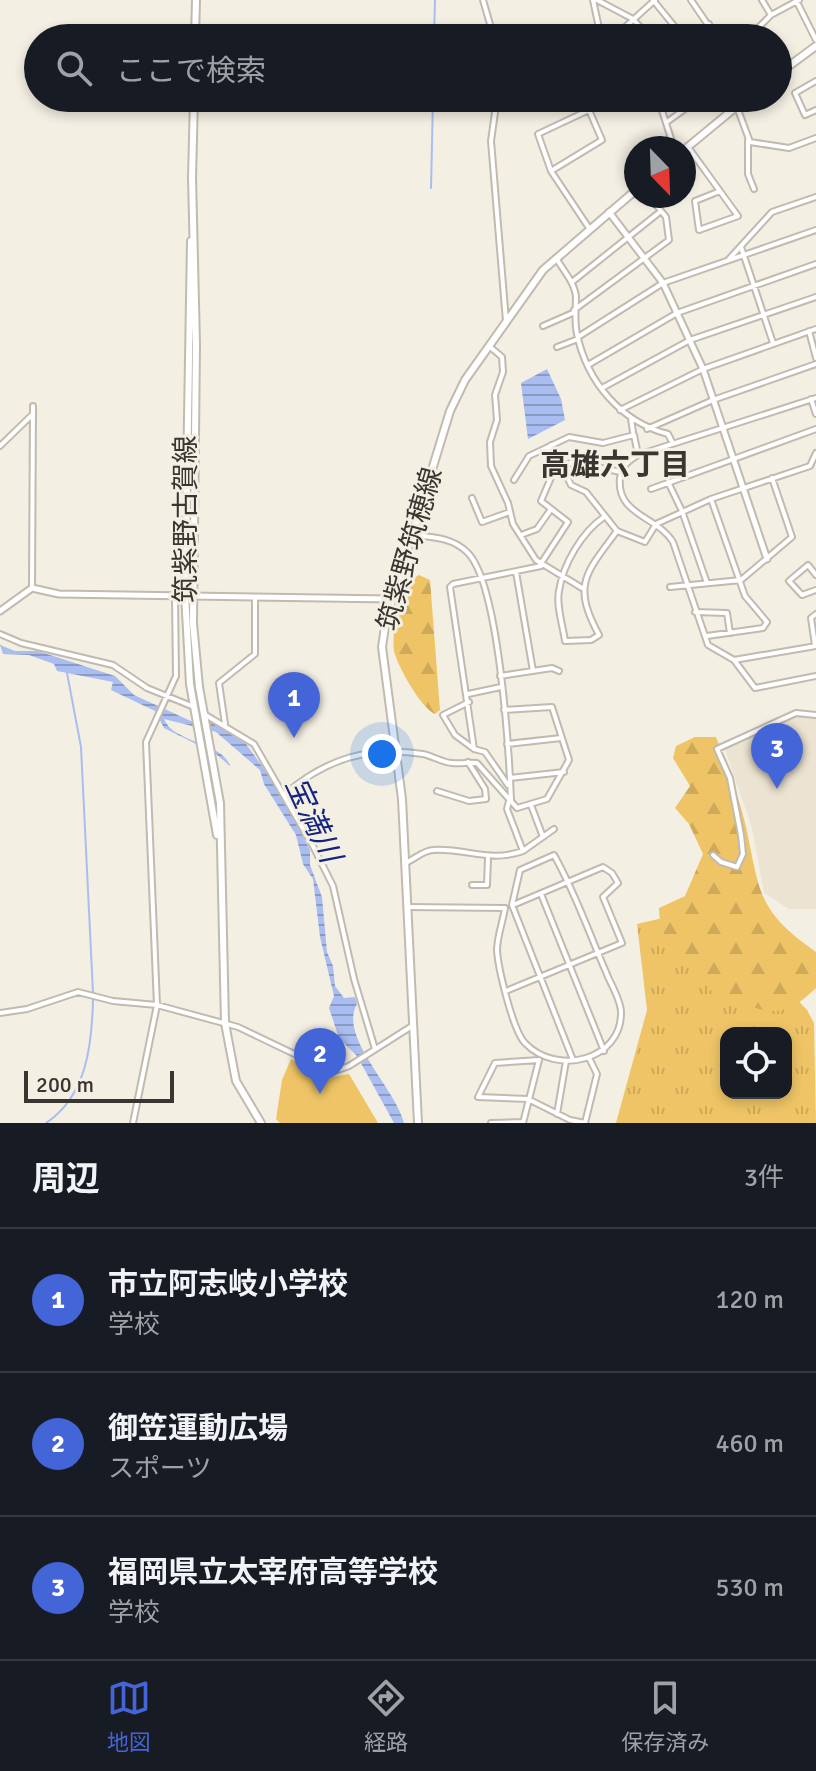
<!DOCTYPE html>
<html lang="ja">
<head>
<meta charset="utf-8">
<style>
  body { margin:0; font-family:Signika,"Noto Sans JP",sans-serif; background:#242831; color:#f1f3f6 }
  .controls { position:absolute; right:24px; bottom:24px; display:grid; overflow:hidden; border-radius:16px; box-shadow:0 4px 12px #0003 }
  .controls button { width:72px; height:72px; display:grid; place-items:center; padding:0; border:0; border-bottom:2px solid #363941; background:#171b24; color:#f1f3f6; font:40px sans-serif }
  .compass { position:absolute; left:624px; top:136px; width:72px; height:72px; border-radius:50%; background:#171b24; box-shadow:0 4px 12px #0003; rotate:157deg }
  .scale { position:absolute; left:24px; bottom:20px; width:150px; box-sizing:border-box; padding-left:8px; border:4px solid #393632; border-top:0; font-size:22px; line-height:28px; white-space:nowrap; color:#393632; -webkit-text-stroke:6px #f4efe3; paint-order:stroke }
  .you { position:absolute; left:382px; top:754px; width:28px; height:28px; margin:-20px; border:6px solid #fff; border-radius:50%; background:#1a73e8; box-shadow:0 0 0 12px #1a73e833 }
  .badge { display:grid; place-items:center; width:52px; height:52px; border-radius:50%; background:#4465d8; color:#fff; font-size:26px; font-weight:700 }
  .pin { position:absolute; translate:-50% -66px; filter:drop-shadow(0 2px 4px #0008) }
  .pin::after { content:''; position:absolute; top:42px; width:28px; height:24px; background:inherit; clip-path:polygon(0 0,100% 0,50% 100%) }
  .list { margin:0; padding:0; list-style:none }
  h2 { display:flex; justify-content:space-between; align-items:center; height:104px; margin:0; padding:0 32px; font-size:34px }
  h2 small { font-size:26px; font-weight:400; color:#9ea1a6 }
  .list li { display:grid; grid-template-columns:52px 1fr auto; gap:24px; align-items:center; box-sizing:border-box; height:144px; padding:0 32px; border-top:2px solid #363941 }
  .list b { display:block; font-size:30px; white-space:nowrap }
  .list p { margin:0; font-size:26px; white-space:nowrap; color:#9ea1a6 }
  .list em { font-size:26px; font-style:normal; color:#9ea1a6 }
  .icon { flex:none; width:44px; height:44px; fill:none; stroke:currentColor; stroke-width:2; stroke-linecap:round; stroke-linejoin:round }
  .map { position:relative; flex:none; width:816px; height:1123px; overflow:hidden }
  .search { position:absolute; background:#171b24; box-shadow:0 4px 12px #0003; left:24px; right:24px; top:24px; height:88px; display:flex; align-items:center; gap:20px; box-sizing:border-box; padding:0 28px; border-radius:44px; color:#9ea1a6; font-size:30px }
  .sheet { height:536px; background:#171b24 }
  nav { display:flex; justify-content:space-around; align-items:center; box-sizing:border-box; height:112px; border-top:2px solid #363941; background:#171b24; font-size:22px; color:#9ea1a6 }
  nav a { display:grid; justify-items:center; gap:4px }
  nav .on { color:#4465d8 }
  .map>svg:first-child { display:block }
  .built { fill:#ece3d2 }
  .grass { fill:url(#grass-tufts); fill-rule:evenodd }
  .forest { fill:url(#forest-firs) }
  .pitch { fill:#eec466 }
  .water { fill:url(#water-rules) }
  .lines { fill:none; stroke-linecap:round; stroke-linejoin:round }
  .stream { stroke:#aabdf0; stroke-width:2 }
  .street-casing { stroke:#c0baaf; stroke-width:8 }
  .secondary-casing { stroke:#c0baaf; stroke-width:9 }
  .primary-casing { stroke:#c0baaf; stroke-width:10 }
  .street { stroke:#fff; stroke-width:4 }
  .secondary { stroke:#fff; stroke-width:5 }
  .primary { stroke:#fff; stroke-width:6 }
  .labels { text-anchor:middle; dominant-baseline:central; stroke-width:6; stroke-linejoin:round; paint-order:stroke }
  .street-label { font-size:28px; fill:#393632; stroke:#f4efe3 }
  .neighbourhood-label { font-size:30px; font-weight:bold; fill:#393632; stroke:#f4efe3 }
  .water-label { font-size:30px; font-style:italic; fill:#152380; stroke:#f4efe3 }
</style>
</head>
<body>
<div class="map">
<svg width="816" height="1123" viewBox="0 0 816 1123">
  <defs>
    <pattern id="grass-tufts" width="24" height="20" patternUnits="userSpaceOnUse" patternTransform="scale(2)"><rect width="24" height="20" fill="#eec466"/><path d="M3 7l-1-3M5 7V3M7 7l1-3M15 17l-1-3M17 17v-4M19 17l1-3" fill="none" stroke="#cda959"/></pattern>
    <pattern id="forest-firs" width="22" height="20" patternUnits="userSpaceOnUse" patternTransform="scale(2)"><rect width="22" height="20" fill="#eec466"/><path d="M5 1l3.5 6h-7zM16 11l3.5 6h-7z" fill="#cda959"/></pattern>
    <pattern id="water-rules" width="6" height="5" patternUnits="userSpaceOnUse" patternTransform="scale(2)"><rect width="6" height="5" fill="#aabdf0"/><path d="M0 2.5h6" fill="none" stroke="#8b9ac3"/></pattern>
  </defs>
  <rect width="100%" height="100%" fill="#f4efe3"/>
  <path class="built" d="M797 716 816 718V909H789L764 893 752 828 725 749Z"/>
  <path class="grass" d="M710 907 807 1010 814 1023 816 1123H616L647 1010 637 924ZM726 1033H786V1093H726Z"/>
  <path class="forest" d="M419 575 430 580 440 710 435 714C421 708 398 667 394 651 391 632 401 584 419 575Z
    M695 737H716C727 767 739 796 746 827 760 892 757 911 816 952V988C788 1015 775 1016 738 1002 731 1000 721 998 715 994 705 987 701 972 693 963 675 940 660 948 659 908L685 896 703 854 689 824 675 808 690 786 673 758 676 746Z"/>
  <path class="pitch" d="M291 1059 328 1078 349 1074 378 1123H280L276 1119 282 1080Z"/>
  <path class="water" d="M547 369 561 399 565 420 528 439 521 383Z
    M0 645 15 651H38L115 676 134 695 193 722H211L246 744 280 791 310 850V865L322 897 327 952 333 966 335 986 344 998 355 997 357 1004C338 1037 395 1087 404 1123H394L357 1056 339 1038 329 1008 334 996 320 937 313 879 303 864 296 835 264 784 260 770 216 732 164 719C173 743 223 742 230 766L216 754 164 728 155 711 111 690 113 682 57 671 54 664 29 655 3 654Z"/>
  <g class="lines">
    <path class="stream" d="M434 38 435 0
      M431 188 433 98
      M67 673 81 747 93 993
      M46 1123C87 1096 92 1044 93 999"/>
    <defs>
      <path id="street" d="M483 0 494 38
        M593 0 599 28 611 38
        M597 0 633 19 650 38
        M653 0 684 38
        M691 0 717 38
        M762 0 771 15
        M796 0 816 40
        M613 38 655 0
        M689 38 709 24
        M748 38 771 15 799 0
        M816 81 795 93 805 115 816 110
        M497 98 491 141 506 321
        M658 98 674 148
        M687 98 691 105
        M737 107 750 142 789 148 816 138
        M667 122 700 98
        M748 140V174L754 189
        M688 147 738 216 699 230 695 201 720 191
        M551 171 538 134 589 110 602 140 551 171 589 228
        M741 247 773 343
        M556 258C563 270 575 283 576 297 576 309 574 321 577 334 587 382 621 422 668 434L672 442
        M729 259 772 212 816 197
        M572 282 661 211
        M574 310 669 240 666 217 649 196
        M543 326 575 312
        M809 331 816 358
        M578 337 663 283 816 230
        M489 346 502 357 503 372 495 395 497 420 490 442 491 466 508 503 513 524 536 560 582 588
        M557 347 578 339
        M588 365 677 313 816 264
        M602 388 690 340 816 297
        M816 398 638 455C628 461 622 466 620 478 616 515 657 516 673 542L708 645 734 660 755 688 816 676
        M811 399 816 414
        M620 410 703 369 816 329
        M631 419 633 432
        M647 429 713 400 816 364
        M551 445 571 485 586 492 617 531 645 542 656 524 711 499 810 466 816 453
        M0 446 33 414
        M514 480 529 456 569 437 603 443 634 435 638 455
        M668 482 682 511 707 583
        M651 489 816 429
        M472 498 482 522 510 512
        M604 517C582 532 563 564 559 591 556 606 563 626 565 641L591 640 599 635C572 585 585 574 617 531
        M415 535C433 537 453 538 467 552 499 582 509 751 511 800
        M521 535 537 529 551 509
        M540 565 568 522 541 501 553 473 572 462 621 472
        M516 572 533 671
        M816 575 808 565 789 581 802 595 816 590
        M32 587 33 406
        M670 587 741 580 792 537 772 478
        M695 612 727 613 730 633
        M0 634 21 643 113 665 147 688 194 707
        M707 636 763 628 767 622 745 596 711 499
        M815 645 811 618 816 614
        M734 660 816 646
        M500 676 552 668 559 671
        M468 694 501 687
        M469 702 443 715 455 735 474 749
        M204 714 254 744 313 846 333 886 354 979 375 1049
        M225 724 219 683 255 654V597
        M507 744 561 738
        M510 778 564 772
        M508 785 485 752 474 749 450 587 453 584 541 566
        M437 791 469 801 486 799 485 789 468 762
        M285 794C327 758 369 746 423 754 433 756 443 763 452 763 461 764 469 762 477 763L517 808 547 799 569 760 552 707 504 710
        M531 805 543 837
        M523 851 554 829
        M713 855 721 862 737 867 743 854 741 835 730 778 717 749 796 713 816 715
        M405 863C415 859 424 850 433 850 467 848 490 863 523 851L507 809 509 801
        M472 885H487L488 858
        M541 894 604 1051
        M407 907 505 908
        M505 908C503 921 497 937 497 950 498 968 513 1031 525 1043 556 1076 622 1061 621 1012 621 1000 610 983 606 972 589 933 575 892 554 855L520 870 512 905 573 1060
        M506 991 622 943 603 897 618 883 612 873 603 867 513 905
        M0 1013 27 1009 78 992 113 1001 157 1005 238 1027 332 1072 349 1066 412 1026
        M539 1060 495 1063 478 1097 528 1099 570 1120 585 1123
        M557 1114 566 1061
        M133 1123 157 1005 146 742 176 676 175 596
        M491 1123 523 1122
        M523 1123 539 1060
        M585 1123 597 1074 589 1058"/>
      <path id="secondary" d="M609 212 663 283 703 369 767 559
        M0 611 32 588 59 594 392 599"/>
      <path id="primary" d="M195 38 196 0
        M778 74 816 46
        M684 150 747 98
        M192 177 196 344 193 623 199 687 220 803 225 1023 236 1081 261 1123
        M192 178 194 98
        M191 241 185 595 190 684 217 835
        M418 1123 402 799 382 647 386 620 450 411 465 380 543 270 636 190"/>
    </defs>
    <use href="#street" class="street-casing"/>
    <use href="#secondary" class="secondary-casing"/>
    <use href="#primary" class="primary-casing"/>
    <use href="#street" class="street"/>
    <use href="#secondary" class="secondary"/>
    <use href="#primary" class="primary"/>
  </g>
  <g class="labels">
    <g class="street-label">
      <text transform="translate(186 519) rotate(-90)">筑紫野古賀線</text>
      <text transform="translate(410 549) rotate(-74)">筑紫野筑穂線</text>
    </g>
    <g class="neighbourhood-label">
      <text x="615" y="465">高雄六丁目</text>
    </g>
    <g class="water-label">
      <text transform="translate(313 820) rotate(65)">宝満川</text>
    </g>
  </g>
</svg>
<div class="controls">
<button><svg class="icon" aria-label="locate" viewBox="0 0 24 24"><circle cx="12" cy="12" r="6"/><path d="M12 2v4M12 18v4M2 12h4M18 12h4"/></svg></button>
</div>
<svg class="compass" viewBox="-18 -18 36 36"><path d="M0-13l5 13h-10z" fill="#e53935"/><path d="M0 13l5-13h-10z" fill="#9ea1a6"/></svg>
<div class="scale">200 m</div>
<div class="you"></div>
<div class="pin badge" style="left:294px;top:738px">1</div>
<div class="pin badge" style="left:320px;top:1094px">2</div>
<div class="pin badge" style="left:777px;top:789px">3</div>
<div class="search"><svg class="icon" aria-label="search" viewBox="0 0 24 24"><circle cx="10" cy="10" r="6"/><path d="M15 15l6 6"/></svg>ここで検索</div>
</div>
<section class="sheet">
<h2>周辺<small>3件</small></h2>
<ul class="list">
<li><span class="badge">1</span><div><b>市立阿志岐小学校</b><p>学校</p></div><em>120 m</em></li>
<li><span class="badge">2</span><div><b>御笠運動広場</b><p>スポーツ</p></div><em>460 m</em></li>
<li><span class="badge">3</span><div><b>福岡県立太宰府高等学校</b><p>学校</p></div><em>530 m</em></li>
</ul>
</section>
<nav>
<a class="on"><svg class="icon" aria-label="map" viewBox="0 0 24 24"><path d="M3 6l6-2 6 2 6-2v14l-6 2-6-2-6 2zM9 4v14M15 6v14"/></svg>地図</a>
<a><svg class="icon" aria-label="directions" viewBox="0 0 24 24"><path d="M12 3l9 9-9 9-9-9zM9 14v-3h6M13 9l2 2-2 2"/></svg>経路</a>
<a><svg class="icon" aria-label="saved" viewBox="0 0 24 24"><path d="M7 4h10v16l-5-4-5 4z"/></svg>保存済み</a>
</nav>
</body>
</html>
